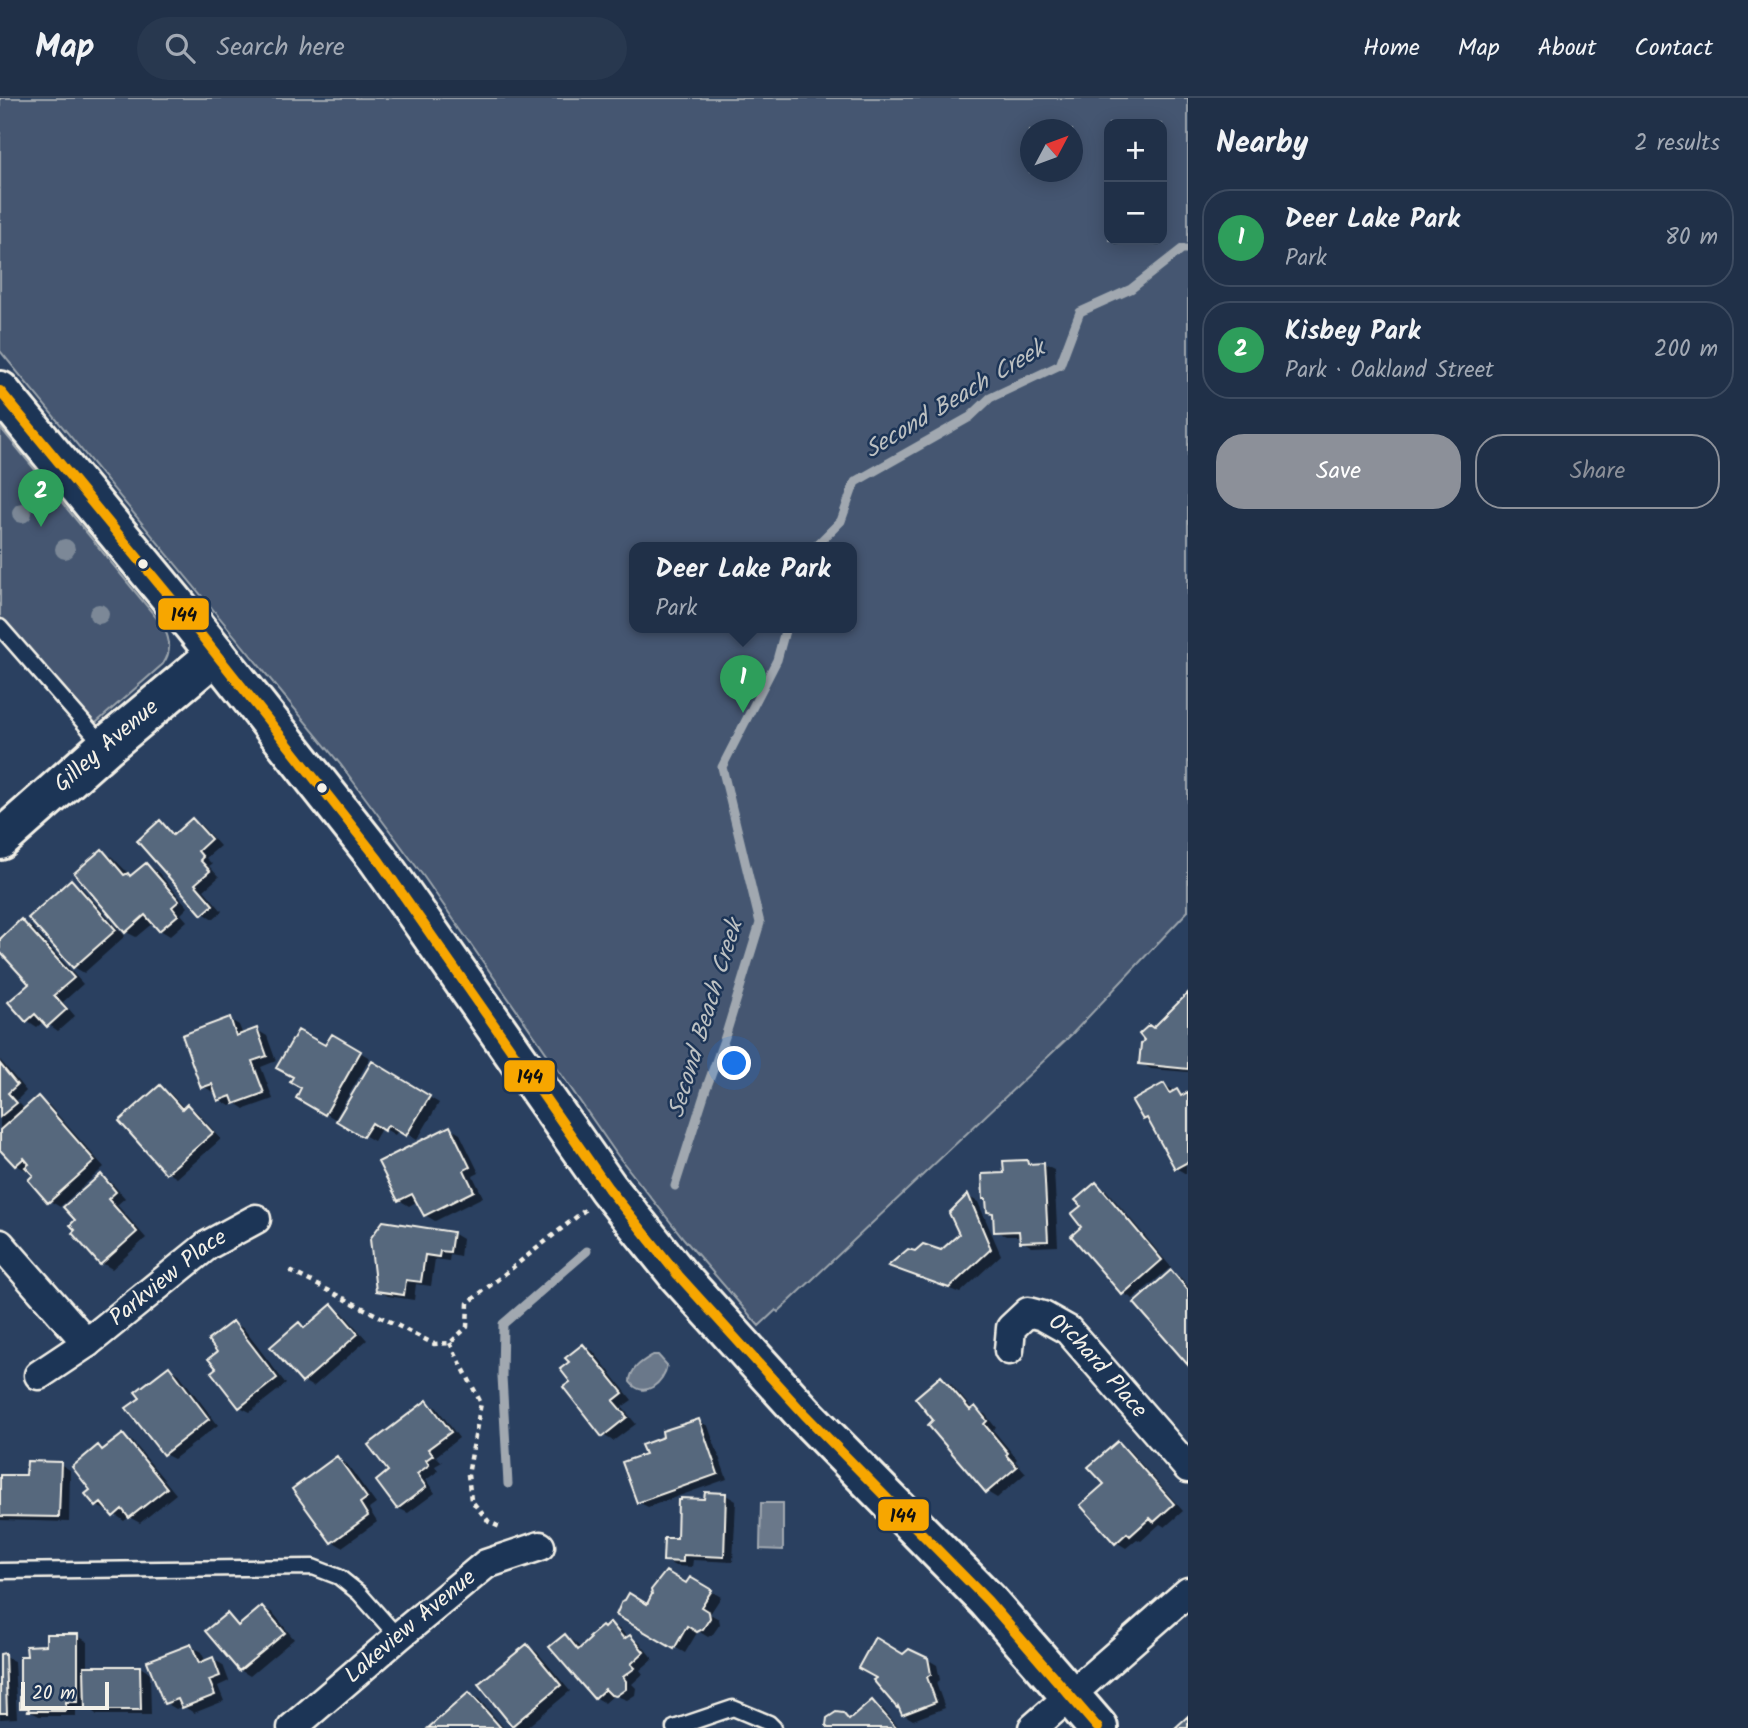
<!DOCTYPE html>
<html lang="en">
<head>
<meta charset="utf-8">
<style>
  body { margin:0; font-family:Kalam,sans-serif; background:#28384f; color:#f1f3f6 }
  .controls { position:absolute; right:21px; top:21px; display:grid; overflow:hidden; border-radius:14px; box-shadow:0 4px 18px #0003 }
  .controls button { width:63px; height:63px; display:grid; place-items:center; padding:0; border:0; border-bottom:2px solid #3d4b60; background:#203048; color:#f1f3f6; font:35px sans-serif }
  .compass { position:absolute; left:1020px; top:21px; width:63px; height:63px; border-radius:50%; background:#203048; box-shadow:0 4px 18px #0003; rotate:49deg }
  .scale { position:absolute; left:21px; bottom:18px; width:88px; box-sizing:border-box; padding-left:7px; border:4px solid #f4f1e8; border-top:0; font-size:19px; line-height:24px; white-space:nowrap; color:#f4f1e8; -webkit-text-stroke:5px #1d3557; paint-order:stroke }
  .you { position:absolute; left:735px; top:966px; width:24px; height:24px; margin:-18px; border:5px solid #fff; border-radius:50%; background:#1a73e8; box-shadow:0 0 0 10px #1a73e833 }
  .badge { display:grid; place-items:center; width:46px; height:46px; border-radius:50%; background:#8c9099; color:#fff; font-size:23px; font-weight:700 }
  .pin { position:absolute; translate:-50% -58px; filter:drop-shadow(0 2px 4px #0008) }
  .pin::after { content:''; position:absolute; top:37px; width:24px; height:21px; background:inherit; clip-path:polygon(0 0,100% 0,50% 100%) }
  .popup { position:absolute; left:629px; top:444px; width:228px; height:91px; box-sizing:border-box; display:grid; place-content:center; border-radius:14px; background:#203048; filter:drop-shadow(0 2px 5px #0005); font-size:23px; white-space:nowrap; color:#a2a9b4 }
  .popup b { font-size:26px; color:#f1f3f6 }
  .popup::after { content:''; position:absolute; left:50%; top:100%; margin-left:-14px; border:14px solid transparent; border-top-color:#203048 }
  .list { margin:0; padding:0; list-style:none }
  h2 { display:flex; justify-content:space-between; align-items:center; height:91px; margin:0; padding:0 28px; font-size:30px }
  h2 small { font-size:23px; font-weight:400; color:#a2a9b4 }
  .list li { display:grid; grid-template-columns:46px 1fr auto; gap:21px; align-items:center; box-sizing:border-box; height:98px; margin:0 14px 14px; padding:0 14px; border:2px solid #3d4b60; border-radius:28px }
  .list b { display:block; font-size:26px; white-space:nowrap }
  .list p { margin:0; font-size:23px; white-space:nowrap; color:#a2a9b4 }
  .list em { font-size:23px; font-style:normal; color:#a2a9b4 }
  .actions { display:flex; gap:14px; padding:21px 28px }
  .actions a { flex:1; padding:16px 0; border:2px solid #8c9099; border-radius:28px; text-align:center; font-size:24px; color:#8c9099 }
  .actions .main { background:#8c9099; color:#fff }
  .icon { flex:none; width:38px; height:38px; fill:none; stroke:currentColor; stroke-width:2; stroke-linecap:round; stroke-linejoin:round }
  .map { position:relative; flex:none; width:1188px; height:1630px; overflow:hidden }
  header { display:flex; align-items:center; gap:42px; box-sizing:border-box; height:98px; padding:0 35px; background:#203048; border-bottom:2px solid #3d4b60 }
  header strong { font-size:33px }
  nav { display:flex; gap:38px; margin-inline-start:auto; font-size:24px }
  .search { width:490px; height:63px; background:#28384f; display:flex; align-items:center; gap:18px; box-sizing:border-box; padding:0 24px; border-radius:38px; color:#a2a9b4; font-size:26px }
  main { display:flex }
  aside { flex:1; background:#203048 }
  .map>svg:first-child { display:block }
  .green { fill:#445771; stroke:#9ca4ac; stroke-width:2; fill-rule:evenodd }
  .water { fill:#6a788a; stroke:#a1a8b0; stroke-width:2 }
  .shadow { fill:#0007 }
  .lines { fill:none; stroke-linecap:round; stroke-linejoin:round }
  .stream { stroke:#a1a8b0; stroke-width:9 }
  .building { fill:#56677d; stroke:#f4f1e8; stroke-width:2 }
  .lane-casing { stroke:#f4f1e8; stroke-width:19 }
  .street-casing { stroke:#f4f1e8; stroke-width:33 }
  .secondary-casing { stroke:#f4f1e8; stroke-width:44 }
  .path { stroke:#f4f1e8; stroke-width:4.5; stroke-dasharray:5 5; stroke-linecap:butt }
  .lane { stroke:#1d3557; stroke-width:14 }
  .street { stroke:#1d3557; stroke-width:28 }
  .secondary { stroke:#1d3557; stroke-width:38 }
  .bus-1-casing { stroke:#1d3557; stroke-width:16 }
  .bus-1 { stroke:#f7a600; stroke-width:10 }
  .tree { fill:#7c8897 }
  .bus-dot { fill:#f4f1e8; stroke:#1d3557; stroke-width:2.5 }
  .labels { text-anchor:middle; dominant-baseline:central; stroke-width:5; stroke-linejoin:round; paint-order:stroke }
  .street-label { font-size:23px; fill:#f4f1e8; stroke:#1d3557 }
  .water-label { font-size:24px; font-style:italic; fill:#bdc1c2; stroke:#1d3557 }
  .line-badge { stroke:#1d3557; stroke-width:2.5 }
  .pale-badge-label { font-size:19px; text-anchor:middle; font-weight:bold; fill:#111 }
</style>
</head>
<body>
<header>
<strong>Map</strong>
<div class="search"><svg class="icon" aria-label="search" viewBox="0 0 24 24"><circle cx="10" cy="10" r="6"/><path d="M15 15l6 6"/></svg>Search here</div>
<nav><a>Home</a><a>Map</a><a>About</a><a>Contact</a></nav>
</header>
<main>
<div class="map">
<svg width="1188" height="1630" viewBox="0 0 1188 1630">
  <rect width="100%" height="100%" fill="#2a4060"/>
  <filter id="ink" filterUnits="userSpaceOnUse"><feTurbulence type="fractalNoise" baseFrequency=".0143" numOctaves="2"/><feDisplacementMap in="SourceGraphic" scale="14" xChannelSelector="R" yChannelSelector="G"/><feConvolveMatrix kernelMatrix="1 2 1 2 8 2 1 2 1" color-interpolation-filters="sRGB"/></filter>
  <g filter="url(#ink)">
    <path class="green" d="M0 0H1188V813L1072 936 778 1214 776 1212 759 1228 684 1141 618 1058 424 779 341 667 0 253ZM1162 26V142H1109V26ZM1030 32H1072V74H1030ZM634 449H852V529H634Z
      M0 329 164 529C170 543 172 553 163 566L89 631 0 529Z"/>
    <path class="water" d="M653 1257H658L667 1267C664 1285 644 1302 630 1284 630 1270 643 1263 653 1257Z
      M761 1405H783V1452L760 1451Z"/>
    <path class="shadow" d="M193 722 202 728 220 748 206 760 212 766 209 768 219 779 204 792 222 813 213 821 203 815 161 725 176 737Z
      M102 753 112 759 132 779 147 767 157 773 188 809 181 816 187 823 170 838 160 832 154 824 136 839 126 834Z
      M71 784 81 789 125 838 84 875 74 869Z
      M22 824 32 829 83 886 63 904 75 918 58 933 44 923 37 929 28 923 11 904 31 886 0 851V843Z
      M1188 898V974L1151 971 1141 965 1154 932Z
      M229 921 239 927 243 937 257 932 267 938 276 963 261 969 273 1001 245 1011 236 1005 230 1008 220 1002 216 993 213 994 203 988Z
      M332 938 370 960 335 1021 298 999Z
      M0 962 26 993 17 1002 25 1012 38 1001 48 1006 104 1069 60 1109 50 1103 29 1070 26 1072 16 1067 0 1049V1035L3 1032 0 1031Z
      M372 965 439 1005 417 1042 399 1031 395 1037 382 1029 374 1043 338 1022Z
      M1164 987 1185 998 1188 996 1186 1076 1176 1070 1152 1026 1144 1021Z
      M160 989 170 995 185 1011 187 1008 197 1014 221 1041 177 1080 167 1074Z
      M450 1030 460 1036 479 1075 473 1078 483 1099 435 1123 425 1117 418 1103 409 1108 399 1102Z
      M1027 1064 1033 1067H1044L1054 1072 1058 1148 1032 1149 1022 1143V1138H1006L996 1133 995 1116 985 1100 1005 1076Z
      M101 1078 111 1084 125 1100 117 1107 146 1140 112 1171 102 1165 77 1122Z
      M1096 1087 1106 1092 1171 1169 1133 1201 1123 1195 1084 1129 1083 1109Z
      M969 1099 978 1104 1001 1157 960 1195 891 1168 915 1155 941 1154 961 1137Z
      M452 1135 462 1141 460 1159 450 1157 449 1163 435 1161 431 1188 416 1186 414 1202 388 1198 377 1192Z
      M1171 1174 1181 1180 1188 1188V1264Z
      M332 1208 342 1214 367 1242 313 1289 303 1283 299 1226 306 1230Z
      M234 1225 244 1231 286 1286 250 1314 240 1309 218 1270 220 1254Z
      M583 1248 593 1253 632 1302 622 1309 636 1326 613 1343 603 1337 573 1284 571 1264Z
      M169 1270 179 1276 218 1327 174 1361 164 1356 142 1300Z
      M941 1280 951 1286 973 1312 985 1316 996 1330 993 1332 1017 1361 1015 1363 1026 1375 997 1400 987 1394 936 1322Z
      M427 1305 437 1310 459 1340 436 1358 442 1364 435 1368 438 1373 426 1382 435 1395 408 1415 398 1410 391 1373Z
      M698 1323 708 1328 727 1381 648 1409 638 1404 647 1357 665 1340Z
      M123 1338 133 1344 176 1396 140 1425 129 1419 124 1423 109 1412 107 1413 97 1408 93 1392 98 1349 105 1353Z
      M1118 1345 1128 1351 1183 1413 1165 1429 1160 1426 1141 1443 1137 1441 1126 1450 1116 1444 1106 1386Z
      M337 1361 347 1366 376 1406 369 1411 377 1424 342 1449 332 1443Z
      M60 1366 70 1372 69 1424 0 1422V1379H28Z
      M726 1397 736 1403 733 1464 693 1462 692 1469 675 1468 665 1462 706 1402Z
      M691 1481 721 1499 710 1516 719 1521 720 1526 713 1536 708 1539 698 1533 685 1555 618 1517 647 1508 654 1496 687 1487Z
      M263 1510 273 1515 294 1541 250 1578 240 1572 227 1517 241 1528Z
      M611 1527 621 1532 628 1541 630 1539 640 1545 653 1561 640 1572 643 1576 632 1586 636 1590 635 1597 627 1602 614 1597 605 1605 595 1599 565 1538 575 1544 581 1551Z
      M78 1538 88 1544V1570L140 1569 150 1575 151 1617H97L87 1609H76V1618H39L22 1609 28 1560 47 1549Z
      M191 1548 201 1554 206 1564 213 1561 223 1567 229 1583 218 1588 224 1603 194 1615 183 1608 176 1611 166 1605Z
      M527 1548 537 1554 570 1593 526 1630H520L514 1627Z
      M0 1557 14 1563 17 1620 0 1621Z
      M903 1558 927 1561 937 1567 940 1582 936 1585 945 1610 913 1622 903 1616 901 1610 876 1582Z
      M469 1596 479 1601 504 1630H431Z
      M872 1604 882 1610 899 1630H830L842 1617 851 1622Z"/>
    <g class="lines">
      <path class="stream" d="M815 449 841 423 855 384 970 319 990 300 1060 267 1080 214 1131 191 1182 151H1188
        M675 1088 706 991 725 939 760 825 722 669 777 562 786 529
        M508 1386 502 1278 503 1226 587 1153"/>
    </g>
    <path class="building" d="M192 720 211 741 198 753 203 759 200 762 210 773 195 786 213 807 202 817 137 743 160 722 173 737Z
      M102 751 124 777 128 775 130 778 146 765 179 803 172 809 178 817 159 833 145 817 125 835 74 775Z
      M71 781 116 832 73 870 28 820Z
      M21 821 74 880 54 897 67 911 47 929 35 916 26 924 8 904 29 886 0 854V841Z
      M1188 895V971L1139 966 1141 946 1144 942 1139 936 1149 927 1153 930Z
      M230 919 236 938 257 930 267 958 252 963 264 995 234 1006 231 998 218 1003 212 986 201 990 182 937Z
      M298 932 325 947 332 936 361 953 325 1017 296 1000 301 990 290 984 293 979 276 970Z
      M372 963 430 998 406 1038 388 1027 384 1033 372 1025 363 1039 336 1023Z
      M0 966 17 987 8 995 17 1005 0 1019Z
      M1164 985 1170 995 1177 991 1181 998 1188 994V1064L1175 1071 1147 1020 1143 1022 1132 1003Z
      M160 987 182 1011 187 1006 213 1035 166 1076 119 1023Z
      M38 998 95 1063 48 1105 28 1082 33 1077 25 1069 29 1066 24 1060 15 1068 0 1052V1032Z
      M450 1028 470 1069 464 1072 474 1093 424 1118 412 1096 398 1103 378 1064Z
      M1027 1062 1028 1066 1044 1065 1048 1143 1020 1144 1019 1133 994 1134 993 1115 987 1114 986 1101H983L982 1076 1004 1075 1003 1063Z
      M101 1076 116 1094 108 1101 137 1134 100 1167 72 1135 75 1132 70 1127 75 1122 63 1109Z
      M1096 1084 1162 1162 1122 1197 1071 1138 1081 1129 1071 1116 1081 1108 1075 1102Z
      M968 1096 991 1151 949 1190 888 1168 908 1151 915 1153 923 1146 941 1152 959 1136 949 1115Z
      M383 1123 453 1134 450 1154 440 1153 439 1159 425 1157 421 1184 406 1182 404 1197 376 1193 370 1141Z
      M1171 1172 1188 1192V1267L1134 1205Z
      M332 1206 358 1236 302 1285 270 1249 299 1224 304 1230Z
      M233 1223 277 1280 239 1310 211 1274 216 1270 208 1261 217 1254 208 1242Z
      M583 1246 623 1295 613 1303 627 1319 602 1339 563 1289 570 1284 560 1271 569 1264 565 1260Z
      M169 1268 209 1321 163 1357 126 1310 140 1300 135 1294Z
      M941 1278 970 1312 975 1308 987 1323 984 1326 1008 1355 1006 1357 1017 1369 986 1395 928 1327 933 1322 915 1300Z
      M427 1302 451 1334 428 1351 433 1357 426 1362 429 1367 417 1376 426 1389 397 1411 376 1383 388 1373 368 1347Z
      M699 1321 718 1376 637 1405 622 1364 645 1356 641 1347 663 1339 662 1333Z
      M123 1336 167 1390 129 1420 122 1411 113 1419 101 1405 96 1409 85 1396 90 1392 72 1369 98 1347 102 1352Z
      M1118 1343 1174 1406 1154 1424 1150 1420 1130 1438 1127 1435 1115 1446 1080 1407 1104 1386 1088 1369Z
      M337 1358 367 1400 360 1405 368 1418 331 1445 292 1391Z
      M27 1363 61 1364 59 1419 0 1418V1377H26Z
      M705 1394 726 1395 724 1459 683 1457V1464L663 1463 664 1440H677L678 1402H681V1400L704 1401Z
      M666 1473 686 1485 690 1479 712 1492 701 1509 709 1514 710 1520 703 1531 697 1534 687 1528 674 1551 616 1517 622 1503 625 1502 629 1495 647 1506 652 1496 651 1492Z
      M262 1508 285 1535 239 1573 205 1533 227 1515 238 1528Z
      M610 1524 624 1541 630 1537 644 1554 631 1566 635 1570 623 1579 626 1583V1591L616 1598 611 1597 605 1591 594 1601 549 1549 565 1536 578 1552 590 1541 589 1539 602 1528 604 1530Z
      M46 1536H78V1604H66V1613H28L29 1610H20V1558H27L26 1548 46 1547Z
      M875 1539 903 1556 909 1551 928 1560 931 1576 927 1579 936 1604 902 1617 898 1608 897 1610 873 1582 876 1580 858 1570Z
      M191 1546 199 1565 213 1559 220 1578 209 1582 215 1597 182 1610 178 1601 164 1606 147 1563Z
      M527 1546 561 1587 512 1628 478 1586Z
      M5 1555 7 1615H0V1556Z
      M84 1568H140L141 1612H85Z
      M469 1594 501 1630H428Z
      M872 1602 896 1630H828L826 1628 827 1620 836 1614 843 1615 849 1622Z
      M1188 1618V1630H1175Z"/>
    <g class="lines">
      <defs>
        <path id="lane" d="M0 529 105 649
          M0 1473 313 1469 339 1479 359 1495 398 1539
          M674 1630 733 1610 769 1625 774 1630"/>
        <g id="street">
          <path id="s1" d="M0 1146 87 1245 208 1147 256 1121"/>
          <path id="s2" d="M1009 1252 1011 1230 1028 1214 1043 1218 1068 1232 1188 1370"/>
          <path d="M39 1277 87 1245"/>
          <path id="s3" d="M292 1630 398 1539 486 1466 540 1448"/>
          <path d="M1033 1630 1188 1494"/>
        </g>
        <g id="secondary">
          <path d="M0 293 193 527 378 761 608 1090 678 1177 805 1317 988 1503 1098 1630"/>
          <path id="s4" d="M0 742 105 649 216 556"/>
        </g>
      </defs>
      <use href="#lane" class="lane-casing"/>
      <use href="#street" class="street-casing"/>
      <use href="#secondary" class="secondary-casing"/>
      <path class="path" d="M290 1173 434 1246 450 1245 467 1229 468 1205 585 1112
        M450 1245 481 1305 468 1377 471 1402 489 1424 502 1430"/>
      <use href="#lane" class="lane"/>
      <use href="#street" class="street"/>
      <use href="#secondary" class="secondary"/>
      <defs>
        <path id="bus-1" d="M0 293 193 527 378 761 608 1090 678 1177 805 1317 988 1503 1098 1630"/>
      </defs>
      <use href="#bus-1" class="bus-1-casing"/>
      <use href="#bus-1" class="bus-1"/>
    </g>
    <g class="tree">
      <circle cx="22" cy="415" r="10"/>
      <circle cx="65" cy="451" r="10"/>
      <circle cx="99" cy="516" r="10"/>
    </g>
  </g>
  <g class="bus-dot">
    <circle cx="143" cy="466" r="6"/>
    <circle cx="322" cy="690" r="6"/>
  </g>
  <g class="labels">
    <g class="street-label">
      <text stroke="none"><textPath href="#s4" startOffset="142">Gilley Avenue</textPath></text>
      <text stroke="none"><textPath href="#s1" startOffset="236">Parkview Place</textPath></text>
      <text stroke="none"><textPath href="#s2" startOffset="136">Orchard Place</textPath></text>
      <text stroke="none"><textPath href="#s3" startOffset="156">Lakeview Avenue</textPath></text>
    </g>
    <g class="water-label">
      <text transform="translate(955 302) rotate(-31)">Second Beach Creek</text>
      <text transform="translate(706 921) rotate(-73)">Second Beach Creek</text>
    </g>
  </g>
  <g class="line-badge">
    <rect x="157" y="499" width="53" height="34" rx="7" fill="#f7a600"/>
    <rect x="503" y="961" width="53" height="34" rx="7" fill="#f7a600"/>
    <rect x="877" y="1400" width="53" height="34" rx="7" fill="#f7a600"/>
  </g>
  <g class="pale-badge-label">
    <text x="184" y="523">144</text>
    <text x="530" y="985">144</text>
    <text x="903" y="1424">144</text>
  </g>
</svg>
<div class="controls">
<button>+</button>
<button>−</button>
</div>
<svg class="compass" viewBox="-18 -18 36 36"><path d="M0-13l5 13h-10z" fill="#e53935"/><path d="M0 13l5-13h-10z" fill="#a2a9b4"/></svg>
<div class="scale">20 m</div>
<div class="you"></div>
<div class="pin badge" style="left:743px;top:615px;background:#2e9e5b">1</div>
<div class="popup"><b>Deer Lake Park</b>Park</div>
<div class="pin badge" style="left:41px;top:429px;background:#2e9e5b">2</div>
</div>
<aside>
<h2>Nearby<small>2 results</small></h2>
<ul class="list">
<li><span class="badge" style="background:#2e9e5b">1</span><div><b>Deer Lake Park</b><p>Park</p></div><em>80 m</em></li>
<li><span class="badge" style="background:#2e9e5b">2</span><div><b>Kisbey Park</b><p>Park · Oakland Street</p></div><em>200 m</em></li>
</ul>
<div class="actions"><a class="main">Save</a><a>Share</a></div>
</aside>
</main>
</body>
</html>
